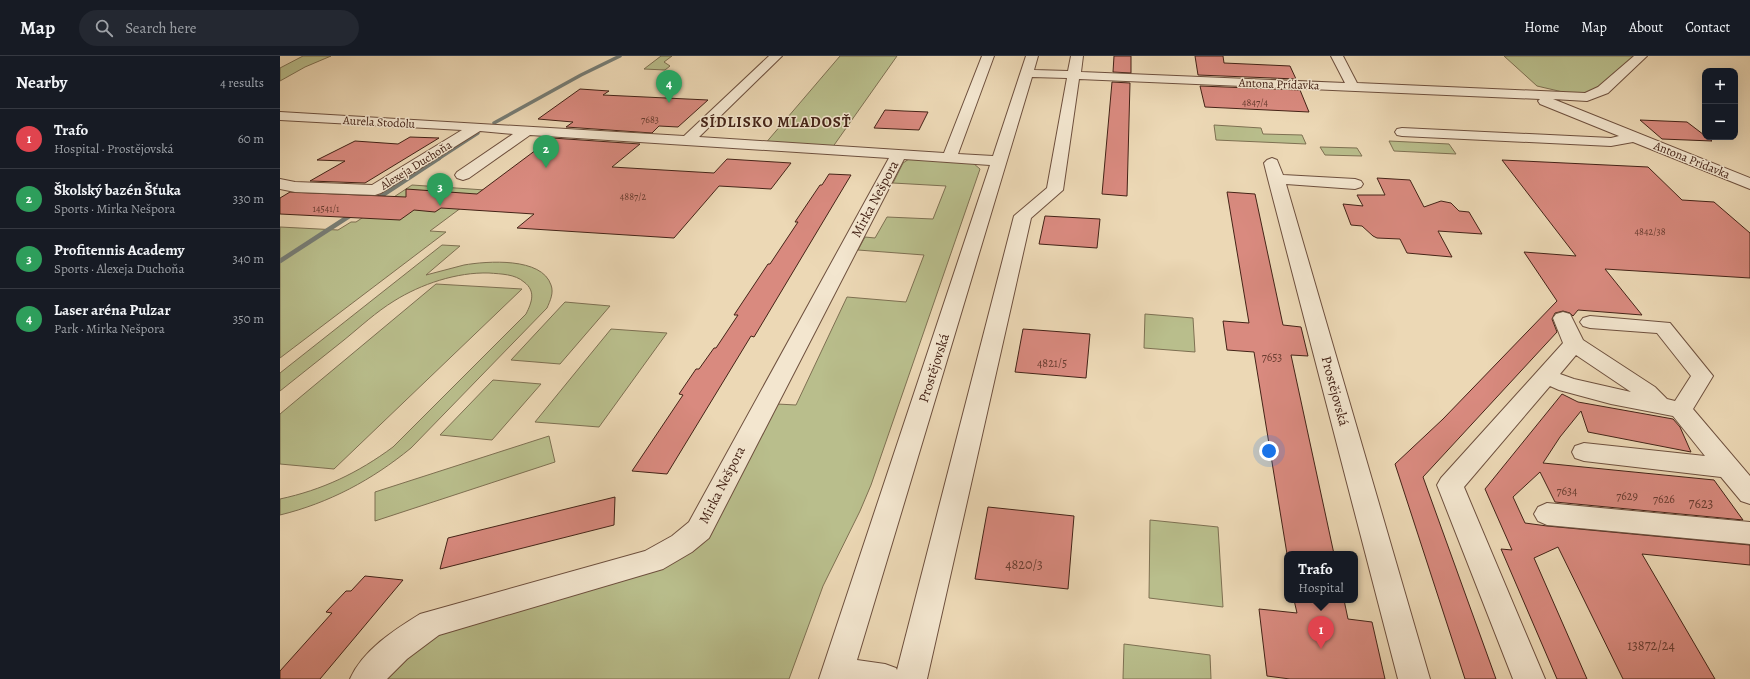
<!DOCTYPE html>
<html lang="en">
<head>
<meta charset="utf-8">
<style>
  body { margin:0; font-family:Alegreya,serif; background:#242831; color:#f1f3f6 }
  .controls { position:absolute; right:12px; top:12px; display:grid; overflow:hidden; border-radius:8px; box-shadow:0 4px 16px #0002 }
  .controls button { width:36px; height:36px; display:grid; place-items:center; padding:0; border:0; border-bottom:1px solid #363941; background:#171b24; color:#f1f3f6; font:20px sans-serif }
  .you { position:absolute; left:989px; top:395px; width:14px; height:14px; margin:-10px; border:3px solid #fff; border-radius:50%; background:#1a73e8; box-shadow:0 0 0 6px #1a73e833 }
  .badge { display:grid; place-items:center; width:26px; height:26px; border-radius:50%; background:#8c9099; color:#fff; font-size:13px; font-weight:700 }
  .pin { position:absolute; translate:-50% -33px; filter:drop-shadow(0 1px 2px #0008) }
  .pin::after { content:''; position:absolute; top:21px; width:14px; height:12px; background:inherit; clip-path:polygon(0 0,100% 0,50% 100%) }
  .popup { position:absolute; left:1004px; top:495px; width:74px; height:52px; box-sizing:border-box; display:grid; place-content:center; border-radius:8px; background:#171b24; filter:drop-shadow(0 1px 3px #0005); font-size:13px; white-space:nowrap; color:#9ea1a6 }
  .popup b { font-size:15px; color:#f1f3f6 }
  .popup::after { content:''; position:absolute; left:50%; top:100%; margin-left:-8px; border:8px solid transparent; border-top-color:#171b24 }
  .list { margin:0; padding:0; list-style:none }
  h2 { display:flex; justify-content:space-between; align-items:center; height:52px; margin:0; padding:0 16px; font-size:17px }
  h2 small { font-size:13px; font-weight:400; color:#9ea1a6 }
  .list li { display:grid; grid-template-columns:26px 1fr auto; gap:12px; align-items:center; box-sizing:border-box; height:60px; padding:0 16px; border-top:1px solid #363941 }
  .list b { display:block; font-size:15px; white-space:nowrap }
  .list p { margin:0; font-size:13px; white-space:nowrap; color:#9ea1a6 }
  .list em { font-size:13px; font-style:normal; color:#9ea1a6 }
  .icon { flex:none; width:22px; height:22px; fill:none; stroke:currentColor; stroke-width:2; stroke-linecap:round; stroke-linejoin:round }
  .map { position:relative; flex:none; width:1470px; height:623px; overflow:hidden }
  header { display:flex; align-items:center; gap:24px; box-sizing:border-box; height:56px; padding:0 20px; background:#171b24; border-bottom:1px solid #363941 }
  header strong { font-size:19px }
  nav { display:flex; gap:22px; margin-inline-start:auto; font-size:14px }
  .search { width:280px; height:36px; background:#242831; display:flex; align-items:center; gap:10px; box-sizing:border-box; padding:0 14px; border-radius:22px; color:#9ea1a6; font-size:15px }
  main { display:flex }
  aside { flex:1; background:#171b24 }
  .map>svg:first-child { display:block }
  .green { fill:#b9be8c; stroke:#7e7052 }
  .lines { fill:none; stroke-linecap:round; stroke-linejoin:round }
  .stream-far1 { stroke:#777d75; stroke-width:3.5 }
  .stream { stroke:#777d75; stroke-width:4.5 }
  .building { fill:#d98a7f; stroke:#442317 }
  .minor-casing { stroke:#6e503e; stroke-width:2 }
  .minor { fill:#f3e6cf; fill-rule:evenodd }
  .labels { text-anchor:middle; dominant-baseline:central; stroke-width:3; stroke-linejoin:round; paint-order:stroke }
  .far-number-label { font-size:10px; fill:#693d31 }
  .far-street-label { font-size:12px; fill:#442317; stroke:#f3e6cf }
  .number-label { font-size:12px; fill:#693d31 }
  .street-label { font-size:14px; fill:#442317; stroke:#f3e6cf }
  .near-number-label { font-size:14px; fill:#693d31 }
  .far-district-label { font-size:15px; font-weight:bold; letter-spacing:1px; fill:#442317; stroke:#f3e6cf }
</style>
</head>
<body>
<header>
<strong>Map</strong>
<div class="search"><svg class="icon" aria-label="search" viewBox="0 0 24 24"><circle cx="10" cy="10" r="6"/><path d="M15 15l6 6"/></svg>Search here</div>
<nav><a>Home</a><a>Map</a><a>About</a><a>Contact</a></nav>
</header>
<main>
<aside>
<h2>Nearby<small>4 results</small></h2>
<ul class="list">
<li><span class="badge" style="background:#e0444e">1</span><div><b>Trafo</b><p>Hospital · Prostějovská</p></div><em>60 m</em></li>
<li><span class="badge" style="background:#2e9e5b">2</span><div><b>Školský bazén Šťuka</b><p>Sports · Mirka Nešpora</p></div><em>330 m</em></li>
<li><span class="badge" style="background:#2e9e5b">3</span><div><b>Profitennis Academy</b><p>Sports · Alexeja Duchoňa</p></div><em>340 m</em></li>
<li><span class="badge" style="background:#2e9e5b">4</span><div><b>Laser aréna Pulzar</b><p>Park · Mirka Nešpora</p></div><em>350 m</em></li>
</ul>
</aside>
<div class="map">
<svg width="1470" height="623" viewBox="0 0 1470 623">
  <rect width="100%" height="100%" fill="#ecd8b5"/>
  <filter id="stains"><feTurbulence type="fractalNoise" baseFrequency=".005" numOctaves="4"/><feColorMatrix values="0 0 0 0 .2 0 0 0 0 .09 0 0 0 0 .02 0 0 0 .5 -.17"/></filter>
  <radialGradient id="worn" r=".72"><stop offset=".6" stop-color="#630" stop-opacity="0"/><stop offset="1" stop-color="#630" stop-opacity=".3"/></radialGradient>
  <path class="green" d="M23 0H51L25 11 0 25V12Z
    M381 0H392L384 6 390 10 385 14 364 13Z
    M560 0H617L552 92 484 89Z
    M1224 0H1364L1313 43 1257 30Z
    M934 69 981 72 983 78 1022 79 1026 88 936 84Z
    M1109 85 1169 88 1176 98 1114 95Z
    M1040 91 1077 92 1082 100 1045 99Z
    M629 103H635L693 107 700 113 591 429 580 455 543 530 509 623H104L148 565 397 491 497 348 516 349 567 241 626 246 644 199 578 194 585 181 595 182 607 161 653 163 666 130 613 127 623 107Z
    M132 129 205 134 150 175 166 176 0 302V171L58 174 71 166H76Z
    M162 189 180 190 146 219C159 216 171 212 184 209 207 205 262 201 271 229 274 237 270 245 267 252L131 392C92 424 49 447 0 459V443C42 434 78 417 113 391L246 258C252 246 256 235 244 226 235 218 221 218 209 217 177 216 141 228 114 245 96 256 80 271 64 284 43 301 21 318 0 335V317Z
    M156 228 242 233 54 413 0 408V358Z
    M285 246 330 250 280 308 231 304Z
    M865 258 913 262 915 296 864 292Z
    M331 273 387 277 319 371 255 366Z
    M213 324 261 328 212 384 160 379Z
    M269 380 275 406 95 465V436Z
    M870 464 938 471 943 551 869 542Z
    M844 588 930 599 931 623H843Z"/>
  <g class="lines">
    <path class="stream-far1" d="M214 67 301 19 340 0
      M158 103 198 77"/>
    <path class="stream" d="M95 144 159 102
      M0 205 74 157"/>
  </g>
  <path class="building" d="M834 0H851V17L833 16Z
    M915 0H943L944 7 1010 10 1016 23 918 19Z
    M832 26 850 27 847 140 822 138Z
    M920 30 1020 34 1029 56 925 51Z
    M300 33 329 35 323 39 428 44 398 71 379 70 372 77 286 71 293 66 258 63Z
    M605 54 624 55 648 56 639 74 594 72Z
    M1360 64 1407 66 1432 85 1382 83Z
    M130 81 159 82 85 127 30 125 65 105 37 104 75 85 118 88Z
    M272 82 360 88 332 111 434 117 447 103 511 107 491 133 439 130 394 182 237 172 254 158 161 152 155 156 134 154 120 164 0 158V142L10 136 126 141V133L197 138Z
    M1222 104 1368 111 1402 144 1434 146 1470 177V222L1325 213 1362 259 1298 254 1293 260 1290 257 1283 255 1275 257 1272 263 1277 276 1143 421 1216 623H1185L1115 408 1163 363 1277 245 1244 196 1296 200Z
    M549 118 571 119 474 281 471 280 387 418 352 415 403 339 399 338 416 313H419L434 292H436L458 259H454L488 208H490L518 166H515L540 129H542Z
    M1097 122 1130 124 1144 151 1161 145 1171 147 1179 155 1189 156 1202 178 1158 175 1172 201 1127 197 1120 183 1097 182 1093 180 1082 170 1071 169 1063 148 1083 150 1077 139H1105Z
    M947 136 975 138 1003 269 1021 271 1028 300 1011 299 1054 498H1007L974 296 947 294 943 265 969 267Z
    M765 160 820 163 817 192 759 188Z
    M743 273 810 278 806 322 735 316Z
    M1282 338 1298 346 1393 363 1400 371 1411 396 1308 376 1301 355 1280 381 1263 407 1434 424 1463 464 1275 446 1260 416 1233 441 1245 467 1267 470 1470 489V509L1362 498 1435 623H1343L1278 491 1254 502 1307 623H1277L1221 493 1232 494 1205 433Z
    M335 441 334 469 160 513 168 482Z
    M708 451 794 460 788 533 695 523Z
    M85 520 123 524 40 623H0V615L52 557 46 556 66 535H71Z
    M1014 544H1064L1068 563 1092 566 1105 623H1010L987 620 979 553 1017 557Z"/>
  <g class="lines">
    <defs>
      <path id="minor" d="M489 0H502L419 81 664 97 702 0H714L678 98 713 100 746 0H758L754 14 788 15 791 0H803L801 16 1065 27 1051 0H1063L1077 27 1305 37 1318 31 1354 0H1367L1328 37 1307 45 1273 43 1470 122V133L1353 86 1331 90 1122 80 1117 79 1115 76 1117 73 1122 72 1331 82 1339 80 1260 48 1258 45 1260 43 799 23 783 134 751 162 647 623H539L710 109 624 103 429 482 412 496 383 513 159 579 127 603 107 623H70C83 594 114 574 140 558L365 495 392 480 409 466 609 102 250 79 189 122 183 124 177 122 175 119 177 116 233 78 200 75 101 137 95 139 15 136 0 133V123L15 126 92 129 182 74 0 64V56L404 80ZM752 21 787 22 767 132 734 160 617 614 616 612 605 608 577 604Z
        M992 102 997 104 1003 119 1075 123 1081 125 1083 128 1081 131 1075 133 1006 128 1150 623H1118L988 123 984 107 987 104Z
        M1283 256 1290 258 1303 284 1375 331 1387 343 1395 345 1411 320 1377 277 1310 272 1303 270 1300 266 1303 262 1310 260 1390 267 1433 320 1413 353 1470 420V448L1461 445 1441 421 1304 405 1295 402 1292 396 1295 390 1304 387 1425 400 1393 360 1331 348 1279 334 1270 330 1184 431 1265 623H1233L1157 429 1161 422 1283 287 1273 262 1276 258ZM1296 299 1351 336 1294 323 1280 318Z
        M1267 447 1470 466V488L1267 469 1258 465 1254 458 1258 451Z"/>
    </defs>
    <use href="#minor" class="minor-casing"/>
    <use href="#minor" class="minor"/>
  </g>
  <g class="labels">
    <g class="far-number-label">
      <text x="975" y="46">4847/4</text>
      <text x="370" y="63">7683</text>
      <text x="353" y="140">4887/2</text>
      <text x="46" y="152">14541/1</text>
      <text x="1370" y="175">4842/38</text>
    </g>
    <g class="far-street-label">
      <text transform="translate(999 28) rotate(2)">Antona Prídavka</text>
      <text transform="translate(99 66) rotate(3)">Aurela Stodolu</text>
      <text transform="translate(1412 104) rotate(22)">Antona Prídavka</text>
      <text transform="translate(136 109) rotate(-32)">Alexeja Duchoňa</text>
    </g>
    <g class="number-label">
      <text x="992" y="301">7653</text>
      <text x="772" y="307">4821/5</text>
      <text x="1287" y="435">7634</text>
      <text x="1347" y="440">7629</text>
      <text x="1384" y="443">7626</text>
    </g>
    <g class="street-label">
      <text transform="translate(595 143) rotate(-62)">Mirka Nešpora</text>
      <text transform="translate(654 312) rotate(-72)">Prostějovská</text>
      <text transform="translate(1055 335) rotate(75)">Prostějovská</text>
      <text transform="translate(442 429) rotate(-63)">Mirka Nešpora</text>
    </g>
    <g class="near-number-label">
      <text x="1421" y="447">7623</text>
      <text x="744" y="508">4820/3</text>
      <text x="1371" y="589">13872/24</text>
    </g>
    <g class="far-district-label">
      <text x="496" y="66">SÍDLISKO MLADOSŤ</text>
    </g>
  </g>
  <rect width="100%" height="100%" filter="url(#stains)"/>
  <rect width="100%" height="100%" fill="url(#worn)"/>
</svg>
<div class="controls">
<button>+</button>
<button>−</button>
</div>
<div class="you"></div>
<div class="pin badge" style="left:1041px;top:593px;background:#e0444e">1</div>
<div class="popup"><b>Trafo</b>Hospital</div>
<div class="pin badge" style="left:266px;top:112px;background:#2e9e5b">2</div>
<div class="pin badge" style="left:160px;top:150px;background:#2e9e5b">3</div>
<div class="pin badge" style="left:389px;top:47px;background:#2e9e5b">4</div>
</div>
</main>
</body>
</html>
